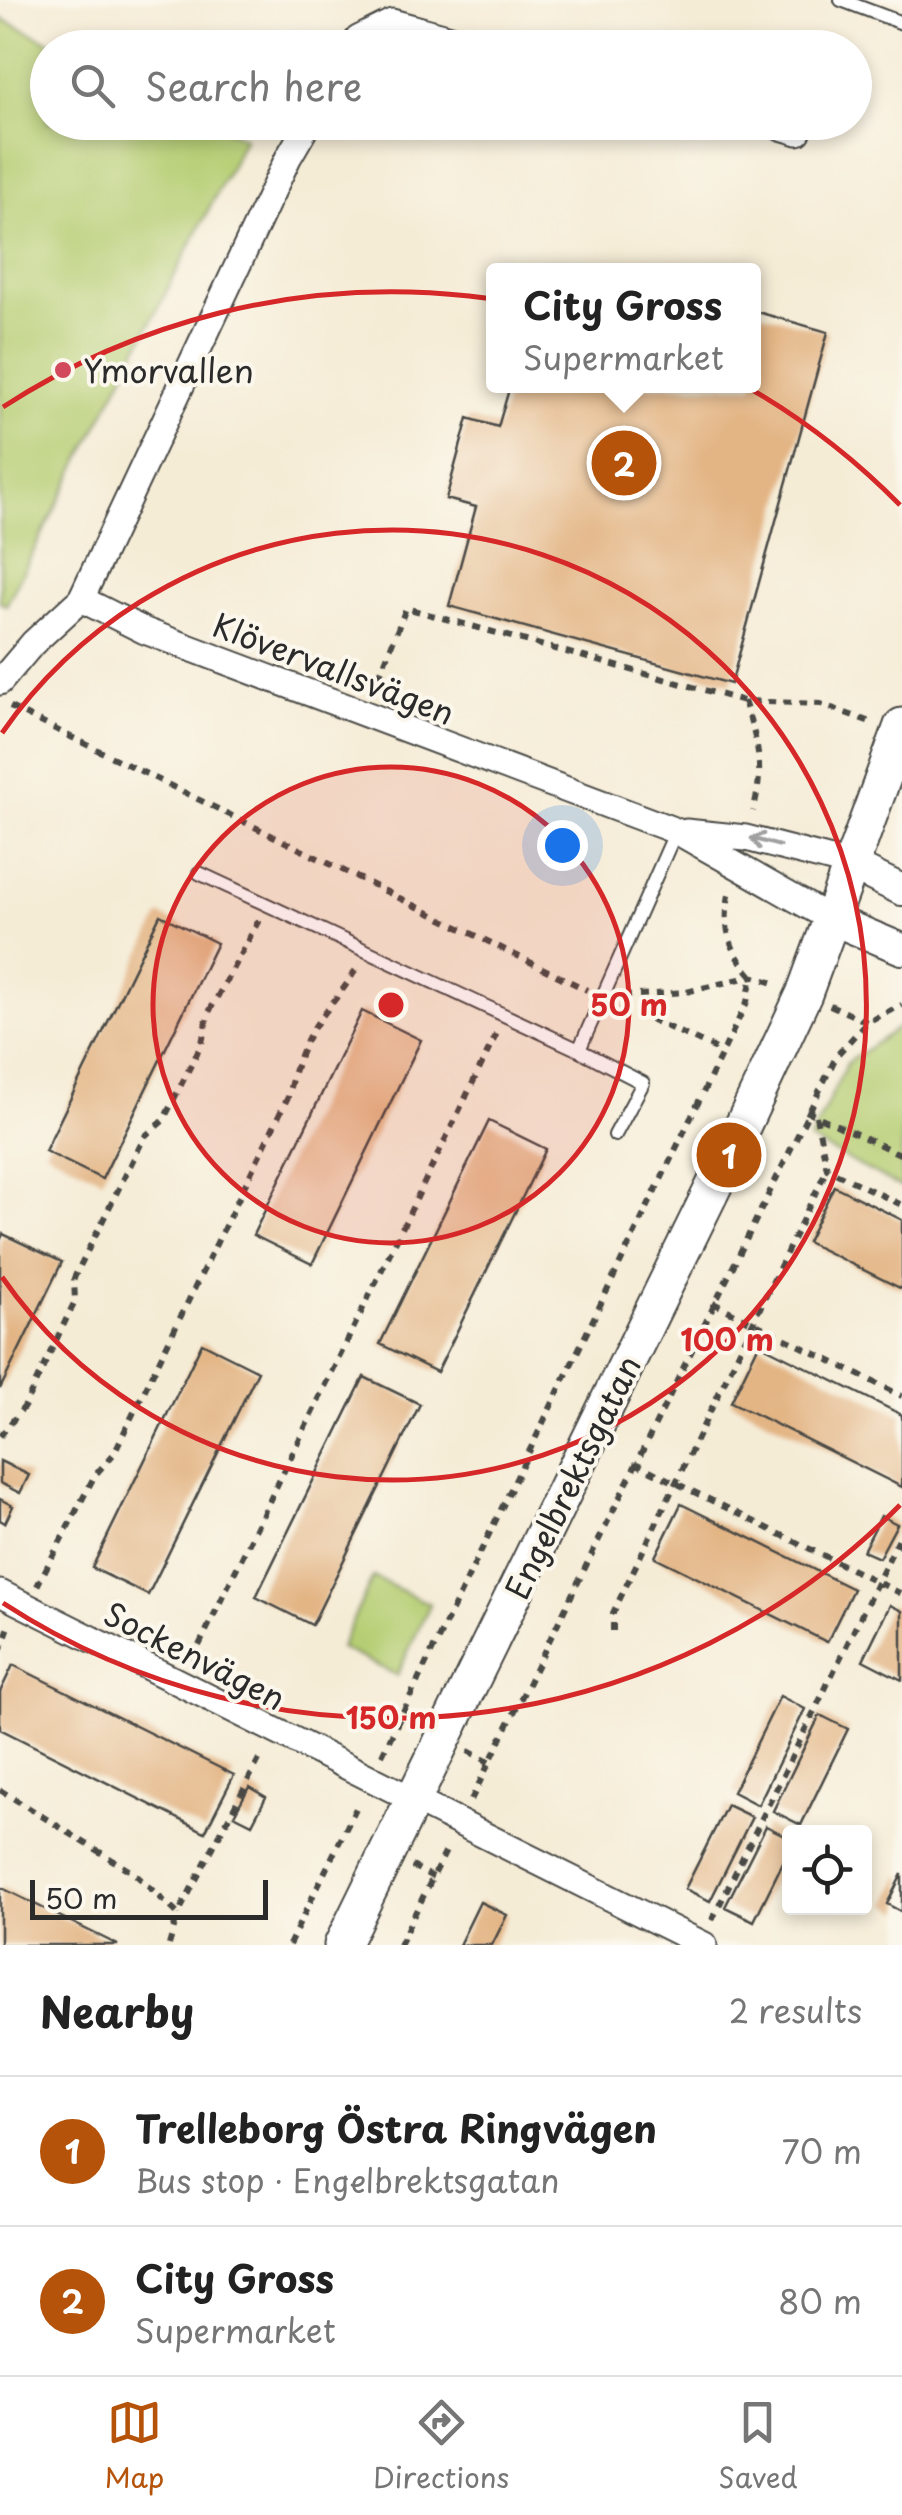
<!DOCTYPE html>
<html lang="en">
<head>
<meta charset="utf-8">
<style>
  body { margin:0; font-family:"Playpen Sans",sans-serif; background:#f2f2f2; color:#222 }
  .controls { position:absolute; right:30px; bottom:30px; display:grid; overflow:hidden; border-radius:10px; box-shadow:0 5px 15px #0003 }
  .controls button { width:90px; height:90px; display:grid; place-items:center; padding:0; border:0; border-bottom:2px solid #e0e0e0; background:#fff; color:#222; font:50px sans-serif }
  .scale { position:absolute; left:30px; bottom:25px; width:238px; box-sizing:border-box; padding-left:10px; border:5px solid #2b2b2b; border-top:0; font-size:28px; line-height:35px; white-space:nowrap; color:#2b2b2b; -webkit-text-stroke:8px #fbf7ec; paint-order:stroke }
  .you { position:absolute; left:562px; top:845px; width:35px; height:35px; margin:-25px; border:8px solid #fff; border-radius:50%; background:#1a73e8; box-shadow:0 0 0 15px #1a73e833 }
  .badge { display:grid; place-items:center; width:65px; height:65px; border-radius:50%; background:#b45309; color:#fff; font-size:32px; font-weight:700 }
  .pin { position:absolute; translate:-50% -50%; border:5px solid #fff; box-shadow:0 2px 10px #0006 }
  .popup { position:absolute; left:486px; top:263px; width:275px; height:130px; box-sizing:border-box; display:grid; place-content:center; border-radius:10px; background:#fff; filter:drop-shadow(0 2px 8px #0005); font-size:32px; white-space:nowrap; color:#767676 }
  .popup b { font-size:38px; color:#222 }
  .popup::after { content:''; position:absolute; left:50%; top:100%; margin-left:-20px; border:20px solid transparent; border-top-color:#fff }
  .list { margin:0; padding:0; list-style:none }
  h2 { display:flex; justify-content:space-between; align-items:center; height:130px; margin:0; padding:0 40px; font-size:42px }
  h2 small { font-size:32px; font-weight:400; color:#767676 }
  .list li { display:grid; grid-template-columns:65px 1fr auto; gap:30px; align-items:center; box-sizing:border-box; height:150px; padding:0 40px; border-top:2px solid #e0e0e0 }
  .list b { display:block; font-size:38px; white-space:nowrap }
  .list p { margin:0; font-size:32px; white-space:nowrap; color:#767676 }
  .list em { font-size:32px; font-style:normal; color:#767676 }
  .icon { flex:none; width:55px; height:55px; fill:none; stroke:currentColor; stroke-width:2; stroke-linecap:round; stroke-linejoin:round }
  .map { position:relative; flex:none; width:902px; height:1945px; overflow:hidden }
  .search { position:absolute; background:#fff; box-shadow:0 5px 15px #0003; left:30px; right:30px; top:30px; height:110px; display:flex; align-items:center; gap:25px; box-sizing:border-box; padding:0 35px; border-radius:55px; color:#767676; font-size:38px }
  .sheet { height:430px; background:#fff }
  nav { display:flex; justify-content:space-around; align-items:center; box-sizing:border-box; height:140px; border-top:2px solid #e0e0e0; background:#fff; font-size:28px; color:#767676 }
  nav a { display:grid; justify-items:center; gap:5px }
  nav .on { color:#b45309 }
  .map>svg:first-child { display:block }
  .green { fill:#b6ce73; stroke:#707c4f; stroke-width:2.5 }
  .building { fill:#e3b585 }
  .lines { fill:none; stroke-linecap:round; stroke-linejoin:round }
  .service-casing { stroke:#494845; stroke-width:16 }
  .minor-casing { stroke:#494845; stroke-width:29 }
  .tertiary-casing { stroke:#494845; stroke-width:34 }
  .secondary-casing { stroke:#494845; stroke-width:39 }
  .path { stroke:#494845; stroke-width:6; stroke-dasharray:8 8; stroke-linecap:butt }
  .service { stroke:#fff; stroke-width:12 }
  .minor { stroke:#fff; stroke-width:25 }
  .tertiary { stroke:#fff; stroke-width:30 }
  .secondary { stroke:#fff; stroke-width:35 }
  .oneway { stroke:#a0a0a0 }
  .ring { fill:none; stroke:#d62828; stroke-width:5 }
  .poi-dot { fill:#d1495b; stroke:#fbf7ec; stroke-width:4 }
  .labels { text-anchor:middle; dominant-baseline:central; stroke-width:8; stroke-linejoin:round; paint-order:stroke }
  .poi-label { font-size:32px; fill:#2b2b2b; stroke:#fbf7ec; text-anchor:start }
  .street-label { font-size:32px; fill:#2b2b2b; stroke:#fbf7ec }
  .centre { fill:#d62828; stroke:#fbf7ec; stroke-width:5 }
  .ring-label { font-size:30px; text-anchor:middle; font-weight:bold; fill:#d62828; stroke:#fbf7ec; stroke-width:8; stroke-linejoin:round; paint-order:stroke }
</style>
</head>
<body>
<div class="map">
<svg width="902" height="1945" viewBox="0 0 902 1945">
  <rect width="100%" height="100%" fill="#fbf7ec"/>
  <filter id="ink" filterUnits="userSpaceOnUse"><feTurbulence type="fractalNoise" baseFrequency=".01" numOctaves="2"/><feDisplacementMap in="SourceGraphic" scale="20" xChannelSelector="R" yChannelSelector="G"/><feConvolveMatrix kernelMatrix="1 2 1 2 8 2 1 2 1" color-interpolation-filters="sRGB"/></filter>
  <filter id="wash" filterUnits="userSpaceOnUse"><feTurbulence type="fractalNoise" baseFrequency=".0048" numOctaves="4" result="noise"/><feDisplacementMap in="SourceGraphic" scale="40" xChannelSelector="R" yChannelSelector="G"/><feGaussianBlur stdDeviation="2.25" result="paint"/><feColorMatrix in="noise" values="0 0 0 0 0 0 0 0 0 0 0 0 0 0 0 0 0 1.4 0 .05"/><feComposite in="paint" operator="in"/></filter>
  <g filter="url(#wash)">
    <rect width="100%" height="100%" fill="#f5ecd6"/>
    <path class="green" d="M0 18 61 47 48 48V122L213 123 245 138 6 605 0 602Z
      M902 1025V1188L810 1140 847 1063Z
      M373 1577 430 1604 397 1675 340 1648Z"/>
    <g id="blocks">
      <path class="building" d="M754 311 828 332 731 684 449 606 476 507 446 499 468 418 498 427 510 386H754Z
        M160 915 217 943 102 1179 45 1151Z
        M362 1011 421 1040 312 1264 253 1235Z
        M489 1121 546 1149 437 1372 380 1344Z
        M834 1186 902 1220V1289L807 1242Z
        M3 1234 62 1262 0 1389V1241Z
        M202 1343 258 1371 148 1595 92 1568Z
        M759 1344 902 1415V1487L731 1402Z
        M364 1377 420 1404 312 1625 256 1597Z
        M0 1461 29 1475 20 1493 0 1483Z
        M0 1499 13 1506 5 1523 0 1520Z
        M681 1504 853 1589 827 1642 655 1557Z
        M881 1516 897 1524 879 1558 863 1551Z
        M890 1605 902 1611V1680L863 1660Z
        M13 1665 234 1775 205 1832 0 1729V1692Z
        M780 1696 805 1709 758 1805 733 1792Z
        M820 1715 848 1729 801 1825 773 1811Z
        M249 1787 266 1797 252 1824 234 1815Z
        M727 1805 752 1817 710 1901 685 1889Z
        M766 1826 790 1838V1848L754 1921 725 1907Z
        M902 1874V1912L887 1904Z
        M0 1887 118 1945H0Z
        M480 1902 507 1915 492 1945H459Z"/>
    </g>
  </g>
  <g filter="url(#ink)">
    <use href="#blocks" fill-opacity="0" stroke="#494845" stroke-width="2.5"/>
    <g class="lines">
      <defs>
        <path id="service" d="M841 0 902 23
          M199 873 579 1050 676 831
          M579 1050 643 1083 615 1135"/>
        <path id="minor" d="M353 48 358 39 392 22 487 48
          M764 122 798 132
          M81 599 288 158 309 122
          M0 682 33 643 81 599 145 631 676 831 831 919
          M686 832 746 838 851 865
          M0 1593 704 1945"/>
        <path id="tertiary" d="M851 865 902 890
          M831 919 902 949"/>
        <path id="secondary" d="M342 1945 729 1155 804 994 902 726"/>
      </defs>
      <use href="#service" class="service-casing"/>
      <use href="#minor" class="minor-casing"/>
      <use href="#tertiary" class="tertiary-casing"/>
      <use href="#secondary" class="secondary-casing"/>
      <path class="path" d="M373 692 406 608 744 701 821 704 873 723
        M744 701C758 743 765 768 753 811
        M10 707 587 990
        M623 996 686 992 752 976 777 984
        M830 1005 867 1022
        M621 1006 723 1052
        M806 1111 902 1155
        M816 1116 827 1169 902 1205
        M713 1303 902 1396
        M0 1436 24 1407 75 1301 74 1278 145 1136 163 1121 202 1043 208 1014 259 920
        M635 1463 902 1594
        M37 1586 95 1475 113 1455 288 1097C293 1069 305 1037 323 1015 335 999 346 987 356 969
        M613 1631V1613L827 1169
        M0 1651 10 1624
        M192 1660 497 1033
        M468 1751 489 1762
        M382 1755 747 1002 752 976C728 948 722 927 730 890
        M0 1790 135 1874 178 1914 262 1754
        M471 1800 837 1055 867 1022 902 1005
        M412 1866 433 1877
        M712 1920 902 1532
        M169 1945 178 1914
        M289 1945 359 1802
        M399 1945 448 1847"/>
      <use href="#service" class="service"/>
      <use href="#minor" class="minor"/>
      <use href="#tertiary" class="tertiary"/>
      <use href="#secondary" class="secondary"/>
    </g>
    <defs><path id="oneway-shaft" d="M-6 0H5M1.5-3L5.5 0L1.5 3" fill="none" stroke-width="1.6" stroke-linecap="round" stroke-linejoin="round" transform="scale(2.5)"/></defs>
    <use class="oneway" href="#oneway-shaft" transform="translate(765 842) rotate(-165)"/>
  </g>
  <circle cx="391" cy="1005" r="238" fill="#d62828" fill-opacity=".12"/>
  <g class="ring">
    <circle cx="391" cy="1005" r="238"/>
    <path d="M2 733A475 475 0 1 1 2 1277"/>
    <path d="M900 1505A713 713 0 0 1 3 1603M3 407A713 713 0 0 1 900 505"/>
  </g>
  <circle class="poi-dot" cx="63" cy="370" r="10"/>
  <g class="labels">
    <g class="poi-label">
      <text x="83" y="370">Ymorvallen</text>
    </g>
    <g class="street-label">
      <text transform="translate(334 668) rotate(21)">Klövervallsvägen</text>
      <text transform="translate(572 1477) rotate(-64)">Engelbrektsgatan</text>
      <text transform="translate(195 1655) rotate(27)">Sockenvägen</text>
    </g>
  </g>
  <circle cx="391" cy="1005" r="15" class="centre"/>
  <g class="ring-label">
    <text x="629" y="1016">50 m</text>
    <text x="727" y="1351">100 m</text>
    <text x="391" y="1729">150 m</text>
  </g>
</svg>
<div class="controls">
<button><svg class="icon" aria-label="locate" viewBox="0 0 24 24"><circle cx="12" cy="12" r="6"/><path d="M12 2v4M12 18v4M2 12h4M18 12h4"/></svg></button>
</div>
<div class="scale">50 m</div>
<div class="you"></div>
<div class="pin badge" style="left:729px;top:1155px">1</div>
<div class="pin badge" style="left:624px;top:463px">2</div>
<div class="popup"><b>City Gross</b>Supermarket</div>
<div class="search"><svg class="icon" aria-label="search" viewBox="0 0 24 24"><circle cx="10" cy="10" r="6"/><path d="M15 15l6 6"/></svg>Search here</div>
</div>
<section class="sheet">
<h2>Nearby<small>2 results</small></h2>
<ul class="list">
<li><span class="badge">1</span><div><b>Trelleborg Östra Ringvägen</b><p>Bus stop · Engelbrektsgatan</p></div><em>70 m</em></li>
<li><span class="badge">2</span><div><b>City Gross</b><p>Supermarket</p></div><em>80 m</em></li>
</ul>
</section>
<nav>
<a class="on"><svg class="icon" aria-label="map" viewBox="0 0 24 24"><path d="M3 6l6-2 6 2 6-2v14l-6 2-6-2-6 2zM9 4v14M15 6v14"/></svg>Map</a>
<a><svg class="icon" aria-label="directions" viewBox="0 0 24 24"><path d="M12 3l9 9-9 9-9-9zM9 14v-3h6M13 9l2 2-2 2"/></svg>Directions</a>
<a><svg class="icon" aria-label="saved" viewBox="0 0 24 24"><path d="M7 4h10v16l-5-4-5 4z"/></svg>Saved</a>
</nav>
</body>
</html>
